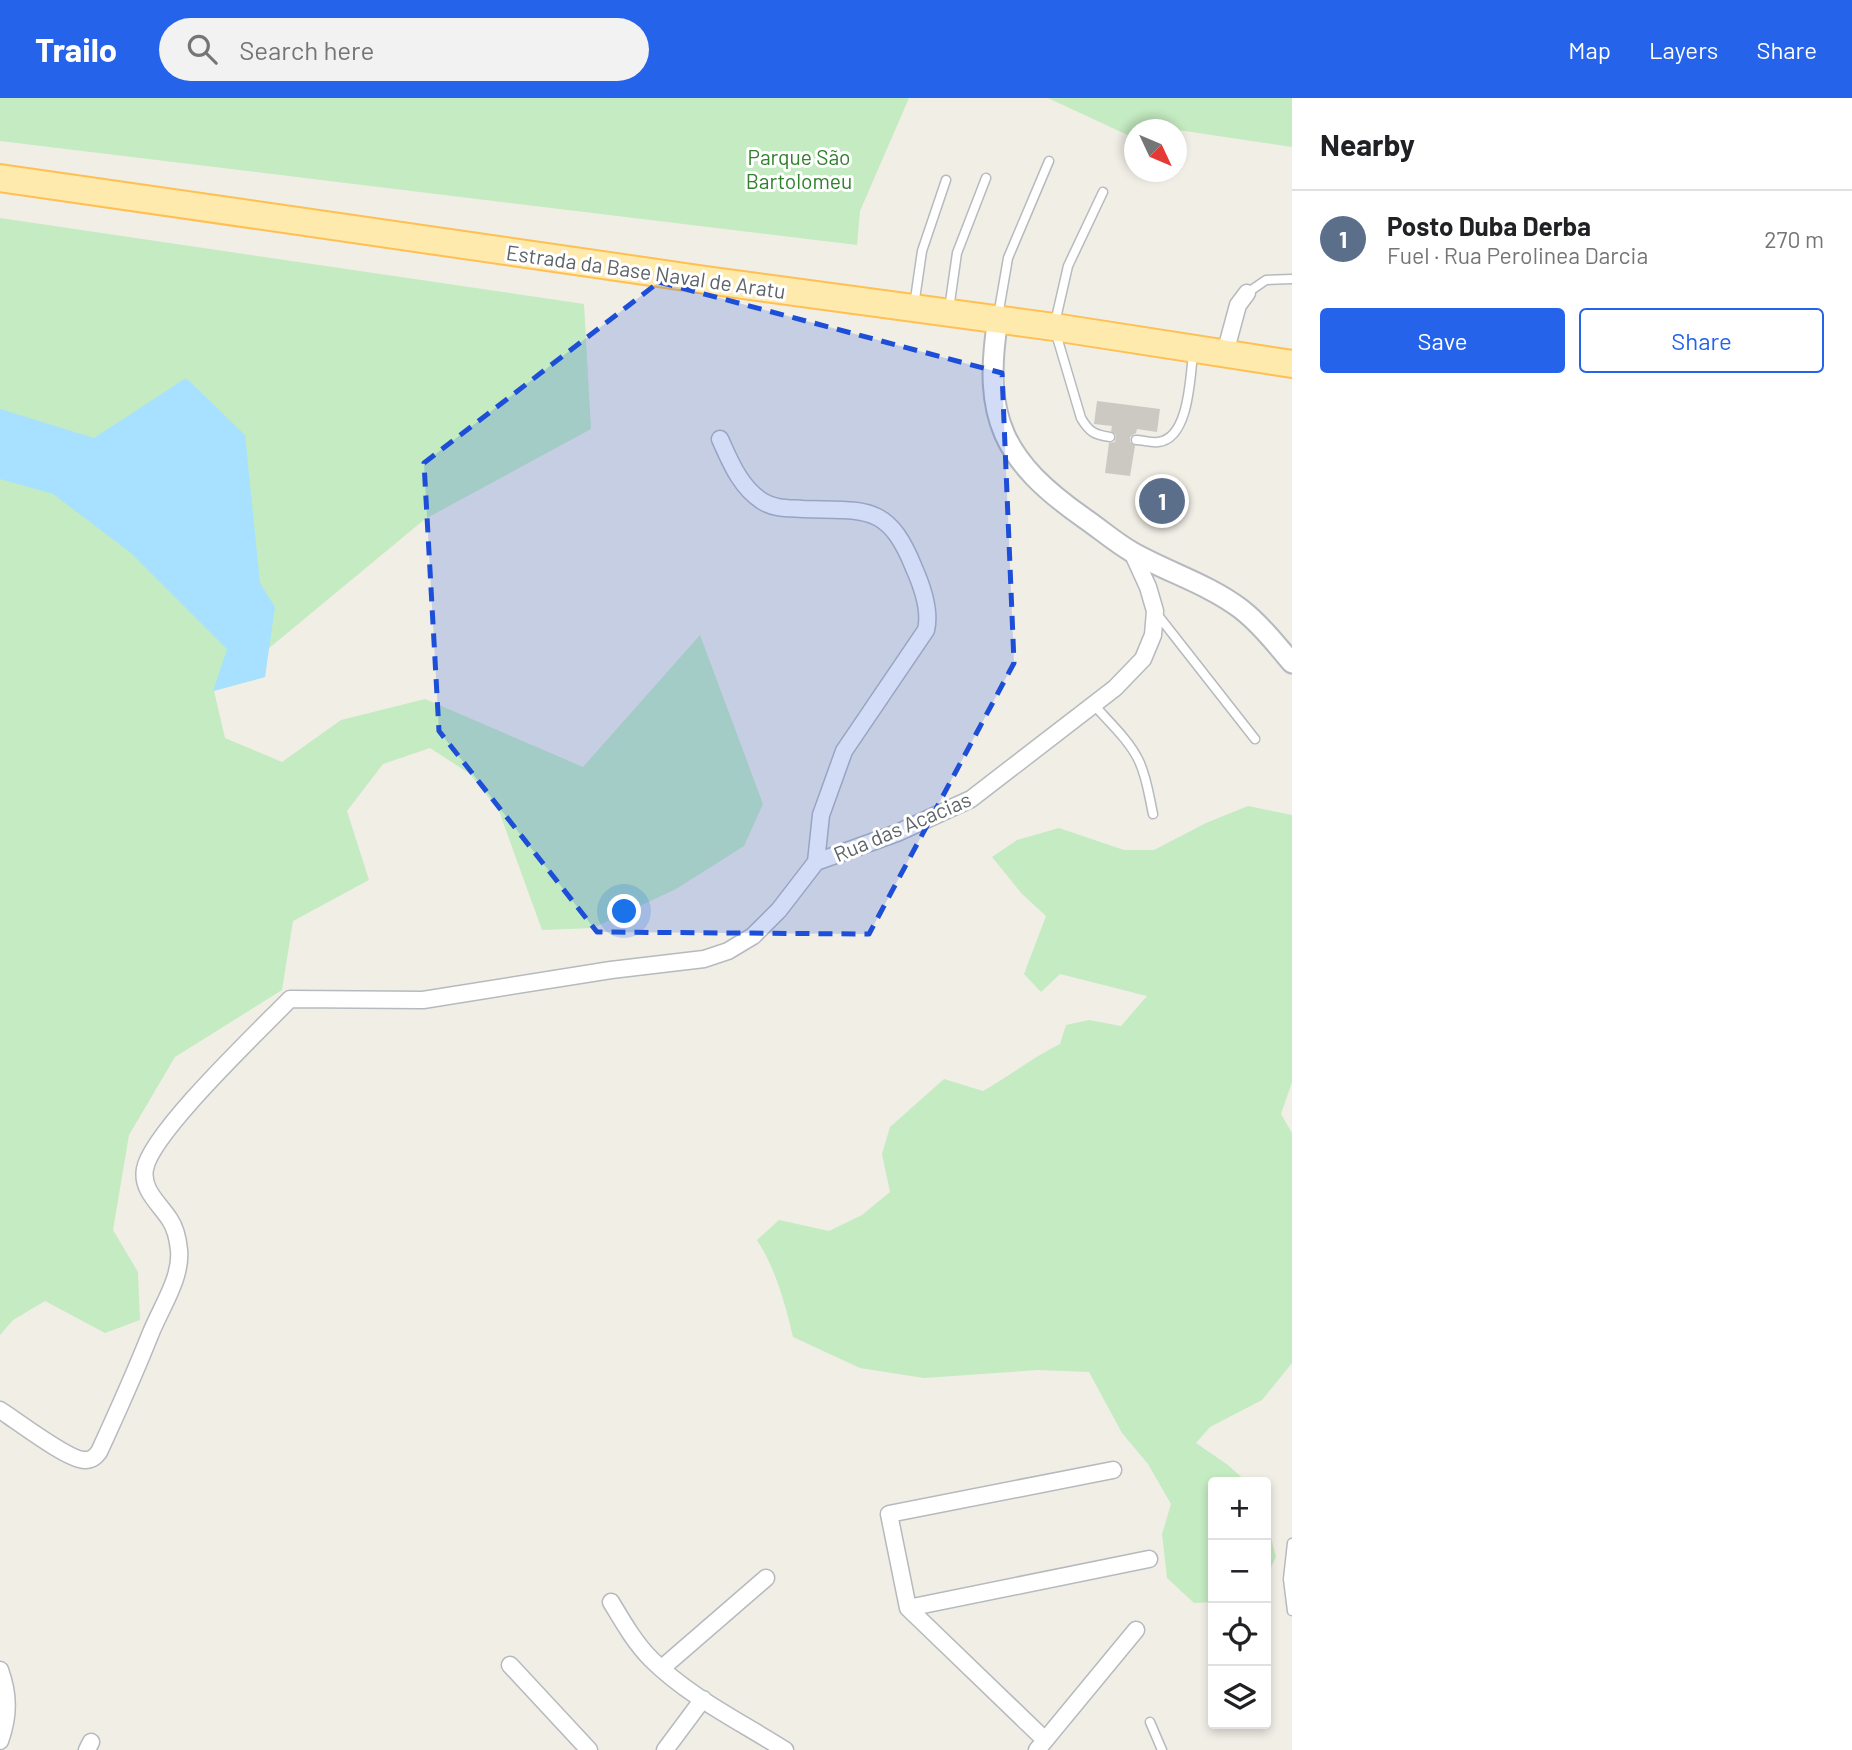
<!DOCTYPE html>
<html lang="en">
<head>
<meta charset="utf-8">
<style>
  body { margin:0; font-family:Barlow,sans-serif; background:#f2f2f2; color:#202124 }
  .controls { position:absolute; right:21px; bottom:21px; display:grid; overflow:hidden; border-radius:7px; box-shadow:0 4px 10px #0003 }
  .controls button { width:63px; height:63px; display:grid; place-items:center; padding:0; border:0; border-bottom:2px solid #e0e0e0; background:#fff; color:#202124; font:35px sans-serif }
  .compass { position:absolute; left:1124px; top:21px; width:63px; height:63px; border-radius:50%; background:#fff; box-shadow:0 4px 10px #0003; rotate:134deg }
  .you { position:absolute; left:625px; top:814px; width:24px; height:24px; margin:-18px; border:5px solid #fff; border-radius:50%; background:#1a73e8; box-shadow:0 0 0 10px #1a73e833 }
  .badge { display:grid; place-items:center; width:46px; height:46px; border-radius:50%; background:#2563eb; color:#fff; font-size:23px; font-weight:700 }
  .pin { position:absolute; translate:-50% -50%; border:4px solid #fff; box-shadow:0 2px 7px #0006 }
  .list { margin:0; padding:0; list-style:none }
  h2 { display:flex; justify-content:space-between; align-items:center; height:91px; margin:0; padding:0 28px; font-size:30px }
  h2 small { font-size:23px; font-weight:400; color:#757577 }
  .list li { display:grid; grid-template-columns:46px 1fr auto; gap:21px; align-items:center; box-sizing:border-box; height:98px; padding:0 28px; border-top:2px solid #e0e0e0 }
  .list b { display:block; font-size:26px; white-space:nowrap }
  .list p { margin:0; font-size:23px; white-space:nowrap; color:#757577 }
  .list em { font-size:23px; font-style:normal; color:#757577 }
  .actions { display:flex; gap:14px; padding:21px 28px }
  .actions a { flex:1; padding:16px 0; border:2px solid #2563eb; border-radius:7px; text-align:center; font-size:24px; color:#2563eb }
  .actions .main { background:#2563eb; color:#fff }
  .icon { flex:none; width:38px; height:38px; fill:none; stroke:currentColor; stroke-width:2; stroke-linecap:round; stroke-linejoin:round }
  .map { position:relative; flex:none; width:1292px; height:1652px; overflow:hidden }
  header { display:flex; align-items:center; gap:42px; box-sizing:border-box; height:98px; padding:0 35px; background:#2563eb; color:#fff }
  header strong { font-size:33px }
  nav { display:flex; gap:38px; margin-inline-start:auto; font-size:24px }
  .search { width:490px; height:63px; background:#f2f2f2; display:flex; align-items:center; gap:18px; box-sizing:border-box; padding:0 24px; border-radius:38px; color:#757577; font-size:26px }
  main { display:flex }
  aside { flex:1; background:#fff }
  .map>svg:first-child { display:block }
  .green { fill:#c4ebc1 }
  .water { fill:#a8e1ff }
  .building { fill:#ccc9c3 }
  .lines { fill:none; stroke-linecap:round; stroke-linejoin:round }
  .service-casing { stroke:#b6babe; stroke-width:11 }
  .minor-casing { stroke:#b6babe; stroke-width:19 }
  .tertiary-casing { stroke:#b6babe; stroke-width:23 }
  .primary-casing { stroke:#ffbf51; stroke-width:30 }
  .service { stroke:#fff; stroke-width:8 }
  .minor { stroke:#fff; stroke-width:16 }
  .tertiary { stroke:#fff; stroke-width:19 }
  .primary { stroke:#ffeaad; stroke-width:26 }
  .marked { fill:#1d4ed8; fill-opacity:0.2; stroke:#1d4ed8; stroke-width:5; stroke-dasharray:14 9; stroke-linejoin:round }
  .labels { text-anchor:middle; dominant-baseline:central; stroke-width:6; stroke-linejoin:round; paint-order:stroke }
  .park-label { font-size:21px; fill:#2f812b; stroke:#fff }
  .street-label { font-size:21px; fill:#5d6368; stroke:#fff }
</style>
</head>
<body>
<header>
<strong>Trailo</strong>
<div class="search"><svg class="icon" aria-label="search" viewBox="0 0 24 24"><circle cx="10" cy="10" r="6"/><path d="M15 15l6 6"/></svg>Search here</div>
<nav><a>Map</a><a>Layers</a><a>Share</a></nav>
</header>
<main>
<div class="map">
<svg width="1292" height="1652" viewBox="0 0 1292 1652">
  <rect width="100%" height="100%" fill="#f1eee6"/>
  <path class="green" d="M0 0H909L860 113 857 147 0 43Z
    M1048 0H1292V49L1158 29 1157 31 1134 32V40Z
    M0 120 584 206 591 331 425 421 268 551 265 579 214 593 225 640 282 664 341 622 425 601 583 669 700 537 763 706 744 748 676 791 593 830 542 832 499 713 470 676 430 650 383 666 347 713 369 782 293 823 282 892 175 959 129 1037 113 1132 138 1174 140 1222 105 1235 45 1203 13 1222 0 1237Z
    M1248 708 1292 717V984L1281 1016 1292 1035V1265L1262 1302 1210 1329 1196 1345 1228 1367 1247 1384H1213V1504L1194 1505 1167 1480 1162 1436 1171 1406 1148 1366 1122 1335 1089 1274 1038 1272 924 1280 860 1270 793 1239C785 1205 776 1172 757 1142L779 1122 829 1133 862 1117 890 1094 882 1056 890 1029 944 981 983 993C1010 978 1033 959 1060 946L1066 927 1089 922 1121 928 1147 898 1060 876 1041 894 1024 876 1046 818 1022 796 992 759 1017 742 1059 730 1124 752H1154L1206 725Z
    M1266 1420 1276 1459 1266 1480Z"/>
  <path class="water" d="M186 280 245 337 260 485 275 509 265 579 213 593 227 551 131 455 53 396 0 381V311L94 340Z"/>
  <path class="building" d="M1097 303 1160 311 1157 334 1137 331 1136 335 1130 339V344L1135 348 1130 378 1105 375 1109 345 1115 344 1116 337 1111 333 1112 328 1094 326Z
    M1142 390 1186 394 1183 415 1139 411Z"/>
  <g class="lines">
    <defs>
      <path id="service" d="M1103 94 1068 168 1054 229 1081 320C1089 334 1095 337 1110 339
        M1247 195 1266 182 1292 181
        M914 208 922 153 946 82
        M949 211 957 155 986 80
        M998 218 1008 160 1049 63
        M1136 342C1143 342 1151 345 1158 344 1189 341 1190 280 1193 256
        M1157 516 1255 641
        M1094 607C1110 625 1129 642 1139 663 1147 680 1149 698 1153 716
        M1292 1445 1288 1481 1292 1513
        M1150 1624 1162 1652"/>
      <path id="minor" d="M1225 255 1238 207 1247 195
        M720 341C730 363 740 389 762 403 774 411 789 410 803 411 866 413 888 405 914 470 922 488 931 512 926 532L844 653 821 717 816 764
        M0 1312C16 1322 69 1363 85 1362 92 1362 95 1359 99 1354 117 1315 134 1277 150 1237 160 1211 182 1180 179 1152 178 1142 176 1131 170 1122 160 1106 141 1092 145 1071 151 1035 260 932 290 901L423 902 611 872 704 861 728 853 753 838 779 812 816 764 897 735 971 701 1115 590 1143 561 1153 537 1155 513 1148 489 1132 454
        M611 1504C623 1524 635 1545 651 1561 689 1599 741 1624 785 1652
        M908 1510 1149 1461
        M510 1567 589 1652
        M662 1570 766 1480
        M0 1572C9 1597 9 1618 0 1643
        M1045 1642 908 1510 889 1416 1113 1372
        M87 1652 91 1644
        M665 1652 703 1601
        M1037 1652 1136 1532"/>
      <path id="tertiary" d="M998 221C982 320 1003 363 1084 420 1100 431 1115 444 1132 454 1167 474 1208 486 1241 511 1260 526 1276 546 1292 565"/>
      <path id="primary" d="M0 80 706 182 1054 229 1292 266"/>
    </defs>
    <use href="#service" class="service-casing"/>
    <use href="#minor" class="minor-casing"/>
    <use href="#tertiary" class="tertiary-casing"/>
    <use href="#primary" class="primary-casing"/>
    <use href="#service" class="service"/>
    <use href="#minor" class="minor"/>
    <use href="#tertiary" class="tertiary"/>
    <use href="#primary" class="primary"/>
  </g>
  <path class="marked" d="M659 184 1002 275 1014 565 869 836 597 834 439 633 424 365Z"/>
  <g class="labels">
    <g class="park-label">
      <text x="799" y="58">Parque São<tspan x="799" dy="24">Bartolomeu</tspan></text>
    </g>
    <g class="street-label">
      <text transform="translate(646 173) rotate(8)">Estrada da Base Naval de Aratu</text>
      <text transform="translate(902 728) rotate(-23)">Rua das Acacias</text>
    </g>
  </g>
</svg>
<div class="controls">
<button>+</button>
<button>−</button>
<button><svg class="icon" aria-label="locate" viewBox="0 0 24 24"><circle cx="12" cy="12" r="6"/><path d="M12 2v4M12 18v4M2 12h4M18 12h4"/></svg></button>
<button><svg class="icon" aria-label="layers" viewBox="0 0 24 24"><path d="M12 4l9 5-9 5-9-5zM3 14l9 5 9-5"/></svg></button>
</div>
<svg class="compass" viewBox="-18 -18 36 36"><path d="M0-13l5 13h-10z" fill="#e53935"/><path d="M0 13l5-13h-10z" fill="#757577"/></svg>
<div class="you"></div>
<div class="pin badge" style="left:1162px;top:403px;background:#5c6f8a">1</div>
</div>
<aside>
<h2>Nearby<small></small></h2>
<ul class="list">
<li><span class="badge" style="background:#5c6f8a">1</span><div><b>Posto Duba Derba</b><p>Fuel · Rua Perolinea Darcia</p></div><em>270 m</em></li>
</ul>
<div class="actions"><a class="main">Save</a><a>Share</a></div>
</aside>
</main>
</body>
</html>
